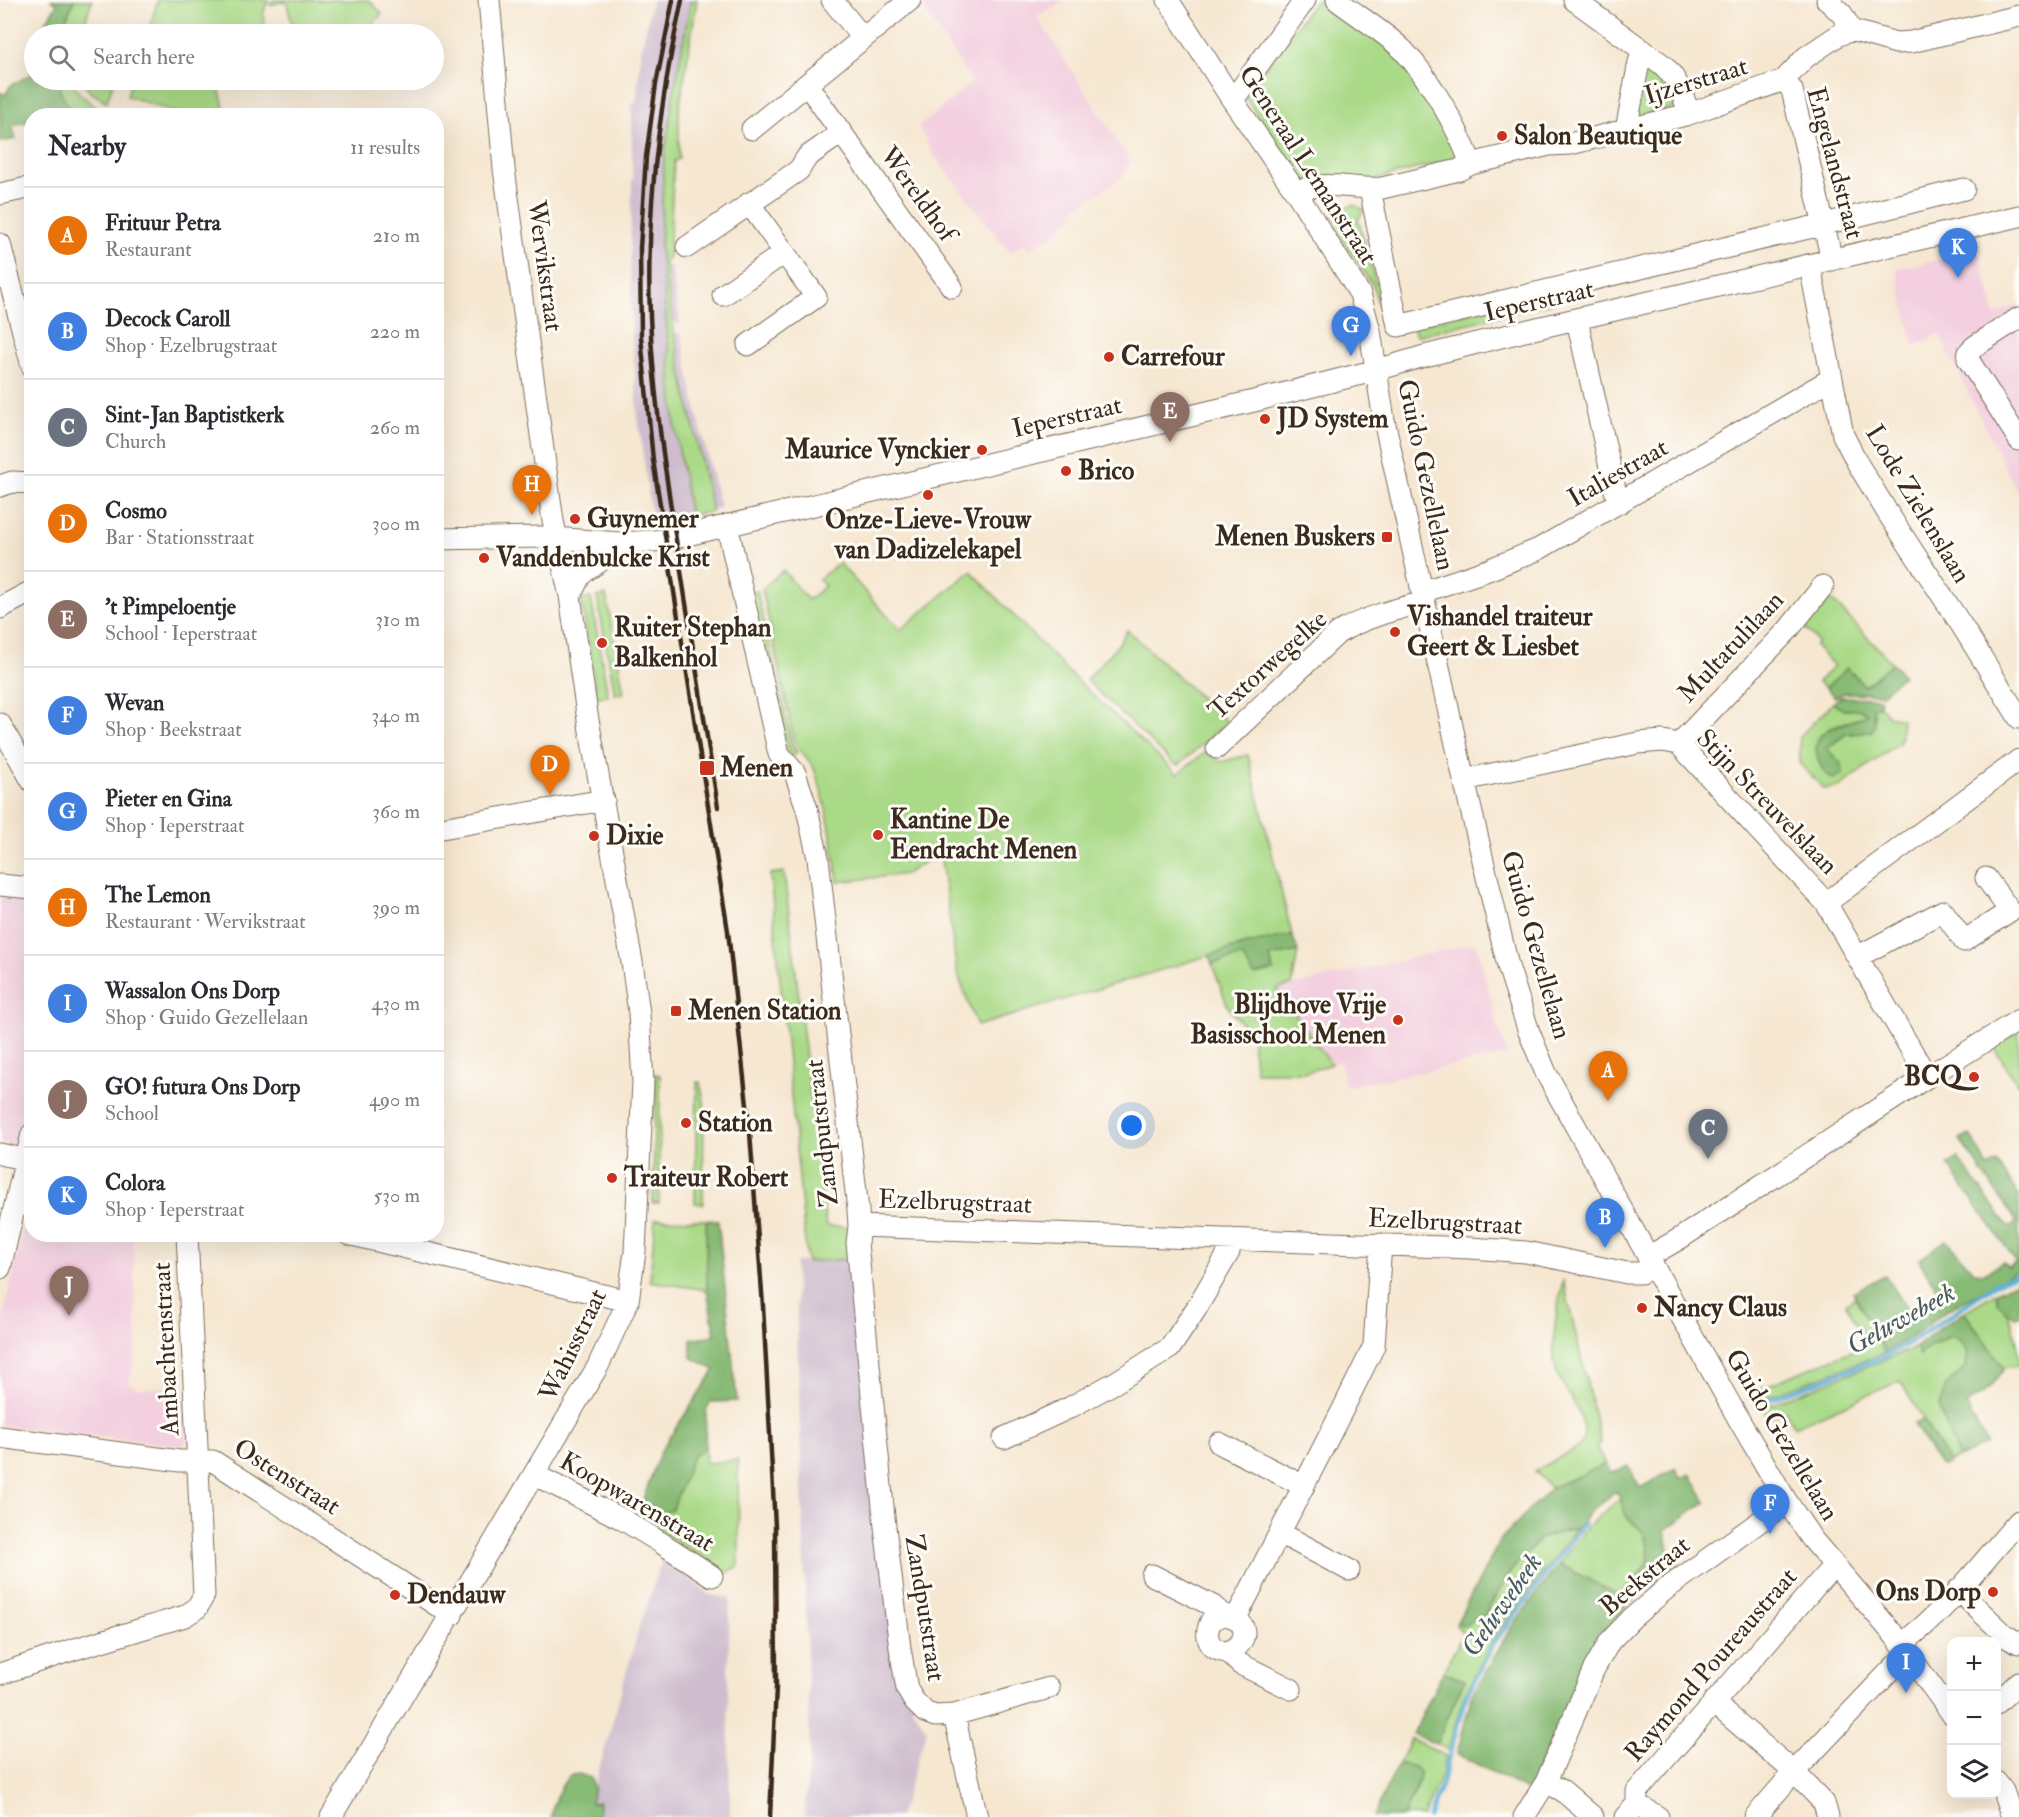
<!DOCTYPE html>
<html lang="en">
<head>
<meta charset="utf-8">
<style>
  body { margin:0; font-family:"IM FELL Double Pica",serif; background:#f7f7f7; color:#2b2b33 }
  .controls { position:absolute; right:18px; bottom:18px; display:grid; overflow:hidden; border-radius:12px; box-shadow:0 6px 24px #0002 }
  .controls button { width:54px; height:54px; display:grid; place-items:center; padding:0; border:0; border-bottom:2px solid #e1e1e2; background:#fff; color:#2b2b33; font:30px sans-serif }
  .you { position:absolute; left:1132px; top:1126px; width:21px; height:21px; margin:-15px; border:4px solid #fff; border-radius:50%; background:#1a73e8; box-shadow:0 0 0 9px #1a73e833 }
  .badge { display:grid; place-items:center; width:39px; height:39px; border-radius:50%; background:#c8321e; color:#fff; font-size:20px; font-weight:700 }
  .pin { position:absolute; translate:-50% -50px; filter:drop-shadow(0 2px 3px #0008) }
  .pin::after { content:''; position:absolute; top:32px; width:21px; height:18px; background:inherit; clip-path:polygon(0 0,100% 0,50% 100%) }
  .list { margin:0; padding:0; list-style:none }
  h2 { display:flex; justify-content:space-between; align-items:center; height:78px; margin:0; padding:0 24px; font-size:26px }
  h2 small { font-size:20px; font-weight:400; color:#7c7c81 }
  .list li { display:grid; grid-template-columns:39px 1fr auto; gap:18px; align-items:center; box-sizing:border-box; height:96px; padding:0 24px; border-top:2px solid #e1e1e2 }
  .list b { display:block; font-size:22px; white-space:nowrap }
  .list p { margin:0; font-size:20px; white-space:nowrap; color:#7c7c81 }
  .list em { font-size:20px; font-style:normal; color:#7c7c81 }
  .icon { flex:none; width:33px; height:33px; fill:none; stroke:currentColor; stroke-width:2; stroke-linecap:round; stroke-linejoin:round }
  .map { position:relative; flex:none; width:2019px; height:1817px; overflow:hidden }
  .search { position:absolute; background:#fff; box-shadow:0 6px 24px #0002; left:24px; top:24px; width:420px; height:66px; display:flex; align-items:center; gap:15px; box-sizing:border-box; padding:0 21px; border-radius:33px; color:#7c7c81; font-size:22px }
  .panel { position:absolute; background:#fff; box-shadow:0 6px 24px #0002; left:24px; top:108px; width:420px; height:1134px; border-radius:24px }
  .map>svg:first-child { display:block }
  .built { fill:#f3cfdf }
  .industrial { fill:#cfbdce }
  .green { fill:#aada88; stroke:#728253; stroke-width:1.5 }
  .forest { fill:#87ba74; stroke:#617249; stroke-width:1.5 }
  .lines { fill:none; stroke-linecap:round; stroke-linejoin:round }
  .stream { stroke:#5fb4db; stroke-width:4.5 }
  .minor-casing { stroke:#7c6c5d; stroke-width:23 }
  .minor { stroke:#fff; stroke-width:21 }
  .rail { stroke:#3b2a1e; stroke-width:4.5 }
  .poi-dot { fill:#c8321e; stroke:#fdfcf7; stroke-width:2 }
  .labels { text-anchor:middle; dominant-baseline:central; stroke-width:6; stroke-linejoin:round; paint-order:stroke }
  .street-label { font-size:26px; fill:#3b2a1e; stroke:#fdfcf7 }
  .poi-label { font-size:26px; font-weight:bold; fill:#3b2a1e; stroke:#fdfcf7; text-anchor:start }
  .water-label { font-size:27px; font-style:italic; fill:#485a60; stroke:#fdfcf7 }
</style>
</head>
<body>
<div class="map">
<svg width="2019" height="1817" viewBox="0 0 2019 1817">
  <rect width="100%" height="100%" fill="#fdfcf7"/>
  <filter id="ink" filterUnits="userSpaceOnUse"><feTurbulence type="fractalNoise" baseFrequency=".0167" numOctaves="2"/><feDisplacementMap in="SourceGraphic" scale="12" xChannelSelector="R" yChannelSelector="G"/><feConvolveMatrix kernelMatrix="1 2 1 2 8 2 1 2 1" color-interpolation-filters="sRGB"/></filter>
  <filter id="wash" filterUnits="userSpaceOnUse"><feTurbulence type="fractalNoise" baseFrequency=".008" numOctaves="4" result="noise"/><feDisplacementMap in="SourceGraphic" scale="24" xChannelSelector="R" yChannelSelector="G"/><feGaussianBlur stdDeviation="1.35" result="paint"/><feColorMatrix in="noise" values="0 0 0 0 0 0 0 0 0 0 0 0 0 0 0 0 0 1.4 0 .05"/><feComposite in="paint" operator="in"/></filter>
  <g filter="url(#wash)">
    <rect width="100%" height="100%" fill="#f6e7d1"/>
    <path class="built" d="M924 0H1063L1037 17 1131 162 1123 177 1071 211 1074 216 1060 225 1062 229 1029 250 1024 243 1010 252 934 156 919 127 972 82 920 4Z
      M1979 251 1995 315 2019 304V495L1939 334 1914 346 1896 269Z
      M0 897 31 904V1074L15 1146 0 1142Z
      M1476 943 1499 1031 1508 1055 1345 1087 1340 1061 1331 1064 1277 989Z
      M31 1195 32 1234H117L133 1238 137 1346 129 1384 141 1389 183 1386 186 1443 183 1446 19 1428 0 1423V1330Z"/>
    <path class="industrial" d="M652 0H697L679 110V159L674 161 671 230 660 245 662 270 671 266 680 325 673 321 667 325 669 340 681 332 696 409 720 508 657 522 653 525 638 419 632 332 630 255 632 179H634L632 170V102H636L642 46Z
      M853 1259 913 1710 927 1729 899 1817H804L810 1752 795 1262Z
      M663 1557 710 1595 730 1598 728 1673 730 1817H598L599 1802 591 1803 594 1787 641 1621Z"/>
    <path class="green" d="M74 0H92L81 34H60Z
      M158 0H269C261 13 263 20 267 34H147Z
      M273 0H369L382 14 361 34H295L286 1 270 5Z
      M691 0H697L679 110V159L674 161 669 257 665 261C672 345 695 428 712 511L690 516 675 426 660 245 664 161 674 91Z
      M1316 0H1329L1381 38 1440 113 1456 151 1454 156 1449 160 1374 180H1304L1245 98 1250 88Z
      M1643 65C1658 77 1666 91 1676 108L1630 120Z
      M57 80H71L78 92 104 115C74 115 64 111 57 80Z
      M81 80H114L107 102 90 92Z
      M132 80H234L218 83 226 116 184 115 127 96Z
      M1353 205 1365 210 1358 219 1376 283 1384 276 1390 308 1380 310 1373 286 1329 220 1344 208Z
      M1551 293 1553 303 1416 336 1413 326Z
      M839 563 900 630 971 571 1068 672 1177 774 1206 752 1221 762 1248 755 1292 935 1247 944 977 1026 957 972 940 852 906 874 838 882C833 844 828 807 815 771 811 759 799 752 794 740L762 589 783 570 808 600 825 586 819 579Z
      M757 591 792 745 797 752 791 757 788 752 750 593Z
      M606 595 624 693 615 694 597 597Z
      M591 598 608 696 597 697 581 600Z
      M1831 599 1892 663 1865 686 1847 668 1826 688 1818 682 1834 666 1815 646 1818 642 1803 626Z
      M1127 630 1227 722 1179 765 1174 764 1086 680 1118 645Z
      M1833 703 1843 710 1860 709 1867 713C1856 724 1837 720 1826 731 1822 735 1819 743 1816 748L1839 761 1832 756 1827 748 1846 734 1863 733 1875 719 1873 709 1879 705 1889 716 1902 719 1900 742 1839 787 1824 789 1800 764V736Z
      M784 872 826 1226 851 1227 853 1259 807 1262 770 874Z
      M1298 951 1292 985 1277 989 1331 1064 1307 1072H1256L1251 1034 1228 1007 1212 964 1242 956 1254 975 1273 971 1270 957Z
      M2019 1031V1087L1993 1046Z
      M655 1074 660 1075 659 1203H653Z
      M697 1082H700L704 1102 703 1204 695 1203Z
      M655 1219 706 1220 707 1290 650 1281Z
      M1563 1280 1601 1443 1596 1447 1606 1464 1551 1488 1535 1471 1580 1446C1595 1423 1565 1394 1557 1373 1548 1351 1558 1303 1563 1280Z
      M1997 1292 1998 1302C2014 1316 2019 1345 2019 1366L2004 1368 1964 1312Z
      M1855 1297 1885 1353 1759 1400 1754 1391 1868 1344 1846 1304Z
      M1951 1336C1960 1339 1961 1341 1966 1349 1974 1364 1956 1376 1946 1386L1950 1436 1959 1458 1949 1462 1900 1381 1794 1427 1786 1411 1768 1419 1764 1407 1917 1347 1921 1354 1932 1345Z
      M705 1448 706 1463 738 1460 739 1566 727 1573 638 1518 641 1505 658 1515 693 1456Z
      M1621 1498 1626 1516 1643 1532 1650 1553 1646 1567 1620 1597 1559 1564 1589 1525Z
      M1577 1528 1496 1634 1463 1698 1448 1750 1436 1744 1464 1681 1443 1672 1463 1634 1456 1625 1457 1622 1463 1626 1484 1616 1510 1572 1541 1538Z
      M1411 1739 1446 1756 1442 1773 1423 1817 1404 1816C1406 1798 1421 1795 1418 1774L1401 1764H1398Z"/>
    <path class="forest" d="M51 0H74L60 34H39L57 4Z
      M34 66V80H57C61 96 67 109 82 115L32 116 31 121 12 125 16 139 0 142V92L5 95 11 85 30 75Z
      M1892 663 1903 675 1882 694 1844 693 1835 697 1826 688 1847 668 1865 686Z
      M1840 697 1880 698 1879 705 1873 709 1875 726 1871 732 1846 734 1827 748C1833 758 1844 761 1843 774L1832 779C1823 772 1820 766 1817 755 1810 722 1852 728 1867 713L1860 709 1843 710 1833 703Z
      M1292 935 1298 951 1270 957 1273 971 1254 975 1242 956 1212 964 1209 955 1247 944Z
      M1970 1135 1988 1167 1997 1162 2019 1196V1269L1974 1296 1948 1309 1918 1333 1885 1353 1853 1292 1885 1275 1911 1314 1922 1308 1919 1303 1938 1291 1919 1260 1946 1240 1974 1272 1985 1273 2003 1262 2008 1267 2016 1262 1948 1165 1958 1158 2001 1217 2008 1226H2013L2016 1221 2013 1216 1960 1140Z
      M706 1220 718 1221 737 1401 710 1402 706 1411 705 1448 693 1456 672 1510 658 1515 641 1505 661 1450 715 1370 691 1357V1339L715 1335 707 1290Z
      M2019 1281V1316L2015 1317 2009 1314 1998 1302 1997 1292Z
      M1964 1312 2004 1368C1996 1384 1980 1396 1966 1405L1987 1444 1959 1458 1939 1409 1946 1386 1966 1366 1968 1353 1961 1340 1951 1336 1932 1345 1920 1355 1917 1347 1938 1329Z
      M1923 1420 1949 1462 1943 1466 1939 1465 1914 1424Z
      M1606 1464 1611 1473 1628 1466 1640 1488 1676 1468 1680 1479 1690 1474 1706 1501 1665 1530 1670 1554 1680 1565 1626 1606 1594 1645 1537 1772 1527 1790 1457 1754 1471 1698 1510 1629 1559 1564 1620 1596C1637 1577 1659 1561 1643 1533 1640 1526 1631 1523 1627 1517 1622 1509 1622 1499 1616 1491L1591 1511 1577 1528 1541 1538 1510 1572 1484 1616 1463 1626 1457 1622 1501 1539 1551 1488Z
      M1443 1672 1464 1680 1436 1744 1413 1734Z
      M1398 1764C1443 1765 1404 1800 1404 1817H1373Z
      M579 1774 591 1778 594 1787 591 1803 599 1802 598 1817H551C553 1801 559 1788 569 1776Z"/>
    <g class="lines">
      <path class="stream" d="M1763 1402 1886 1356 1916 1339 1978 1296 2001 1281 2019 1274
        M1429 1817 1442 1783 1464 1702 1493 1644 1584 1524"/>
    </g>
  </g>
  <g filter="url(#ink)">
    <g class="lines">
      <defs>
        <path id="minor" d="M832 0 863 38
          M1168 0 1231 98 1296 192 1360 294 1370 331 1384 420 1464 780 1508 966 1529 1032 1546 1073 1739 1420 1787 1502 1812 1539 1895 1636 1952 1714
          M1337 0C1358 16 1384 32 1403 50 1429 77 1458 128 1471 164
          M1574 0 1663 65C1678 80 1683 94 1689 114
          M1827 0 1842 14 1851 30
          M1851 30 1896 43 1911 42 2019 16
          M1784 80 1792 90 1832 260
          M806 86 813 93 952 287
          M1231 98 1238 93 1305 0
          M752 129 910 0
          M1626 130 1639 62 1643 51
          M1370 189 1398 326 1825 224 1964 189
          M1296 192C1322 179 1354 190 1382 188L1459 170 1471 164 1549 145 1570 144 1689 114 1784 80 1806 57 1837 36 1851 30
          M0 194 32 187
          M0 244 32 366
          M687 247 799 170 807 157 841 133
          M1810 266 1843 435 1859 466 1889 515 1962 626 2019 718
          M723 295 784 253
          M2019 318 1975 346 1969 352 1968 359 2019 440
          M1577 320 1616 494 1620 503
          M748 345 816 297 749 203
          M0 486 12 482 32 483
          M727 525 779 754 795 773 807 809 818 858 858 1210 859 1226 857 1243 885 1527 900 1648 907 1689 914 1701 925 1712 935 1716 954 1715 1049 1688
          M436 539 540 537 620 543 666 540 1254 401 1377 370 1421 357 1533 329 2019 216
          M1422 592 1488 570 1539 549 1831 379
          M570 596 579 578 584 572 605 558 620 543
          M0 608 32 591
          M0 724 32 781
          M1679 744 1788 630 1823 586
          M1217 748 1338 633C1365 617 1394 610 1424 602
          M1464 780 1638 743 1663 741 1679 744 1826 903 1927 1077
          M436 829 604 800
          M0 885 32 888
          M1826 903 2019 760
          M1859 956 1943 911 1964 941 2010 911 1986 878
          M0 1154 32 1161
          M859 1226 1471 1248 1526 1252 1627 1273H1641L1653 1265
          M348 1234 628 1301
          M1648 1257 1679 1239 1927 1077 2019 1020
          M0 1268 32 1134
          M0 1437 180 1461H213L452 1615
          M1004 1438 1069 1408 1116 1382 1170 1348 1196 1309 1229 1252 1230 1239
          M1219 1443 1304 1486
          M535 1475 622 1519 663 1544 712 1576
          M1280 1533 1349 1570
          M1152 1575 1213 1606 1223 1615
          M1958 1590 2006 1636 2019 1643
          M1236 1618 1343 1409 1374 1346 1381 1244
          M1901 1644C1943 1615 1984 1560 2019 1521
          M1228 1652C1251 1643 1249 1617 1223 1615L1211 1621C1203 1638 1210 1651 1228 1652L1240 1664 1291 1689
          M0 1674 75 1649 185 1616 197 1608 204 1595 187 1234
          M1713 1702 1794 1772 1824 1803 1828 1817
          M1996 1704 2019 1682
          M954 1715 977 1817
          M1546 1782 1563 1791 1593 1817
          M1996 1782 2003 1791 2012 1817
          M1637 1804V1791L1834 1565
          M331 1817 598 1366 628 1301 635 1252 643 1082 639 1013 632 962 587 714 570 596 553 521 504 169 489 0
          M1524 1817 1546 1782 1594 1669 1610 1641 1632 1618 1666 1589 1787 1502
          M1625 1817 1637 1804 1658 1817
          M1755 1817 1794 1772 1895 1666 1910 1656"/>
      </defs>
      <use href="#minor" class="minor-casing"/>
      <use href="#minor" class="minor"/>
      <path class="rail" d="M673 0 656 84 646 157 640 248 641 337 653 460 728 931 750 1133 763 1306 775 1526 776 1687 770 1817
        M682 0C659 104 646 210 650 316 653 393 665 470 677 546 690 633 704 720 718 807"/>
    </g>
  </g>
  <g class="poi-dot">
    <circle cx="1502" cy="136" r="6"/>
    <circle cx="1109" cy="357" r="6"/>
    <circle cx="1265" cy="419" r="6"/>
    <circle cx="982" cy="450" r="6"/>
    <circle cx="1066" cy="471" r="6"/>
    <circle cx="928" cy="495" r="6"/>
    <circle cx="575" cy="519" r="6"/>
    <rect x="1381" y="531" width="12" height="12" rx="3"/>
    <circle cx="484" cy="558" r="6"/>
    <circle cx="1395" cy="632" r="6"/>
    <circle cx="602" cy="643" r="6"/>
    <rect x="699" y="760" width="16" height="16" rx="3"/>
    <circle cx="878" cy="835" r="6"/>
    <circle cx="594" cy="836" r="6"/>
    <rect x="670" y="1005" width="12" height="12" rx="3"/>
    <circle cx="1398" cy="1020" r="6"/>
    <circle cx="1974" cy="1077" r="6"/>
    <circle cx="686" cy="1123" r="6"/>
    <circle cx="612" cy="1178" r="6"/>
    <circle cx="1642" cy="1308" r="6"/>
    <circle cx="1993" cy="1592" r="6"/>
    <circle cx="395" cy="1595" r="6"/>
  </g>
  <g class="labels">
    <g class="street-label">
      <text transform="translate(1696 81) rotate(-17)">Ijzerstraat</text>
      <text transform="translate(1835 163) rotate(75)">Engelandstraat</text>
      <text transform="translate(1308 165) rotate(57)">Generaal Lemanstraat</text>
      <text transform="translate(918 194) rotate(54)">Wereldhof</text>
      <text transform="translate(545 266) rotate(82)">Wervikstraat</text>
      <text transform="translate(1539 301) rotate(-13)">Ieperstraat</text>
      <text transform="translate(1067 417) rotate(-13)">Ieperstraat</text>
      <text transform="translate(1618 473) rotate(-30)">Italiestraat</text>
      <text transform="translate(1426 475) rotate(78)">Guido Gezellelaan</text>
      <text transform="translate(1918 504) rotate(59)">Lode Zielenslaan</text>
      <text transform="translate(1731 647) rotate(-47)">Multatulilaan</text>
      <text transform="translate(1268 665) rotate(-42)">Textorwegelke</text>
      <text transform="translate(1767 802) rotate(46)">Stijn Streuvelslaan</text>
      <text transform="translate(1536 945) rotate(74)">Guido Gezellelaan</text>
      <text transform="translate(822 1133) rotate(-96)">Zandputstraat</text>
      <text transform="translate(955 1202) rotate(2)">Ezelbrugstraat</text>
      <text transform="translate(1445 1222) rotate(3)">Ezelbrugstraat</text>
      <text transform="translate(573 1345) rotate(-64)">Wahisstraat</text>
      <text transform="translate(166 1349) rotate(-93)">Ambachtenstraat</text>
      <text transform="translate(1782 1435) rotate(59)">Guido Gezellelaan</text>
      <text transform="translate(287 1477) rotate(32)">Ostenstraat</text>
      <text transform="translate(637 1502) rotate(30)">Koopwarenstraat</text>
      <text transform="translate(1645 1576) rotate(-40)">Beekstraat</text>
      <text transform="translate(925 1608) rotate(81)">Zandputstraat</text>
      <text transform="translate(1711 1665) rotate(-49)">Raymond Poureaustraat</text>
    </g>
    <g class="poi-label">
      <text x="1514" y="136">Salon Beautique</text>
      <text x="1121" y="357">Carrefour</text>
      <text x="1277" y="419">JD System</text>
      <text x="970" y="450" text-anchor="end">Maurice Vynckier</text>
      <text x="1078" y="471">Brico</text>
      <text x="587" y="519">Guynemer</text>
      <text x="928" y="520" text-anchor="middle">Onze-Lieve-Vrouw<tspan x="928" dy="30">van Dadizelekapel</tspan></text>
      <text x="1375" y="537" text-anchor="end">Menen Buskers</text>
      <text x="496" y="558">Vanddenbulcke Krist</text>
      <text x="1407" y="617">Vishandel traiteur<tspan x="1407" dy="30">Geert &amp; Liesbet</tspan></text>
      <text x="614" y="628">Ruiter Stephan<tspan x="614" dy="30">Balkenhol</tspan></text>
      <text x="720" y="768">Menen</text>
      <text x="890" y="820">Kantine De<tspan x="890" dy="30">Eendracht Menen</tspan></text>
      <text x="606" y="836">Dixie</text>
      <text x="1386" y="1005" text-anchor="end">Blijdhove Vrije<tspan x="1386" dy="30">Basisschool Menen</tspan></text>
      <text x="688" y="1011">Menen Station</text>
      <text x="1962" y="1077" text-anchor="end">BCQ</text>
      <text x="698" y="1123">Station</text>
      <text x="624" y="1178">Traiteur Robert</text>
      <text x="1654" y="1308">Nancy Claus</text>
      <text x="1981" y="1592" text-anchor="end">Ons Dorp</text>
      <text x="407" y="1595">Dendauw</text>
    </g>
    <g class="water-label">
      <text transform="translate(1901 1319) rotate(-29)">Geluwebeek</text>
      <text transform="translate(1502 1605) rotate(-55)">Geluwebeek</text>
    </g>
  </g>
</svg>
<div class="controls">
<button>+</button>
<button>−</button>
<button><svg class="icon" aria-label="layers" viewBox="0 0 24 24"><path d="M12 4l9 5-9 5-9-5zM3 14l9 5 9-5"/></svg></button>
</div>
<div class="you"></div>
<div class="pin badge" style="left:1608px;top:1101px;background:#e8710a">A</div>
<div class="pin badge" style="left:1605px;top:1248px;background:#3f7fe0">B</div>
<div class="pin badge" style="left:1708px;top:1159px;background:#6b7280">C</div>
<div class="pin badge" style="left:550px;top:795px;background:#e8710a">D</div>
<div class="pin badge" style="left:1170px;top:442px;background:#8d6e63">E</div>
<div class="pin badge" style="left:1770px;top:1534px;background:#3f7fe0">F</div>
<div class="pin badge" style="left:1351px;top:356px;background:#3f7fe0">G</div>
<div class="pin badge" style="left:532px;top:515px;background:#e8710a">H</div>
<div class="pin badge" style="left:1906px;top:1693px;background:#3f7fe0">I</div>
<div class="pin badge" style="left:69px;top:1316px;background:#8d6e63">J</div>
<div class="pin badge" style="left:1958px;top:278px;background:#3f7fe0">K</div>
<div class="search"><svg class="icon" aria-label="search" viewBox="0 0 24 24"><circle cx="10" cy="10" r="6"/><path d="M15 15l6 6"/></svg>Search here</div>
<section class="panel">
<h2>Nearby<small>11 results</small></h2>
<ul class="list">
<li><span class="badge" style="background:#e8710a">A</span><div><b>Frituur Petra</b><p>Restaurant</p></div><em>210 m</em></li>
<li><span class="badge" style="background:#3f7fe0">B</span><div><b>Decock Caroll</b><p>Shop · Ezelbrugstraat</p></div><em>220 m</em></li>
<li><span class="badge" style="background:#6b7280">C</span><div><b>Sint-Jan Baptistkerk</b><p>Church</p></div><em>260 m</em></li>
<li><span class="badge" style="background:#e8710a">D</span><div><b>Cosmo</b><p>Bar · Stationsstraat</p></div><em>300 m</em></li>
<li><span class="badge" style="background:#8d6e63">E</span><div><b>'t Pimpeloentje</b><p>School · Ieperstraat</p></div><em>310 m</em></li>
<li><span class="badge" style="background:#3f7fe0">F</span><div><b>Wevan</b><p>Shop · Beekstraat</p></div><em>340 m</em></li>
<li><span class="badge" style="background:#3f7fe0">G</span><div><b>Pieter en Gina</b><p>Shop · Ieperstraat</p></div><em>360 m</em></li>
<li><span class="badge" style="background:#e8710a">H</span><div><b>The Lemon</b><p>Restaurant · Wervikstraat</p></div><em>390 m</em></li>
<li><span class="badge" style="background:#3f7fe0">I</span><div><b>Wassalon Ons Dorp</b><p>Shop · Guido Gezellelaan</p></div><em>430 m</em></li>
<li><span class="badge" style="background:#8d6e63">J</span><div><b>GO! futura Ons Dorp</b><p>School</p></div><em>490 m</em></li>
<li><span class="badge" style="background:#3f7fe0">K</span><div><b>Colora</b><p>Shop · Ieperstraat</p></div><em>530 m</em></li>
</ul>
</section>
</div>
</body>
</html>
